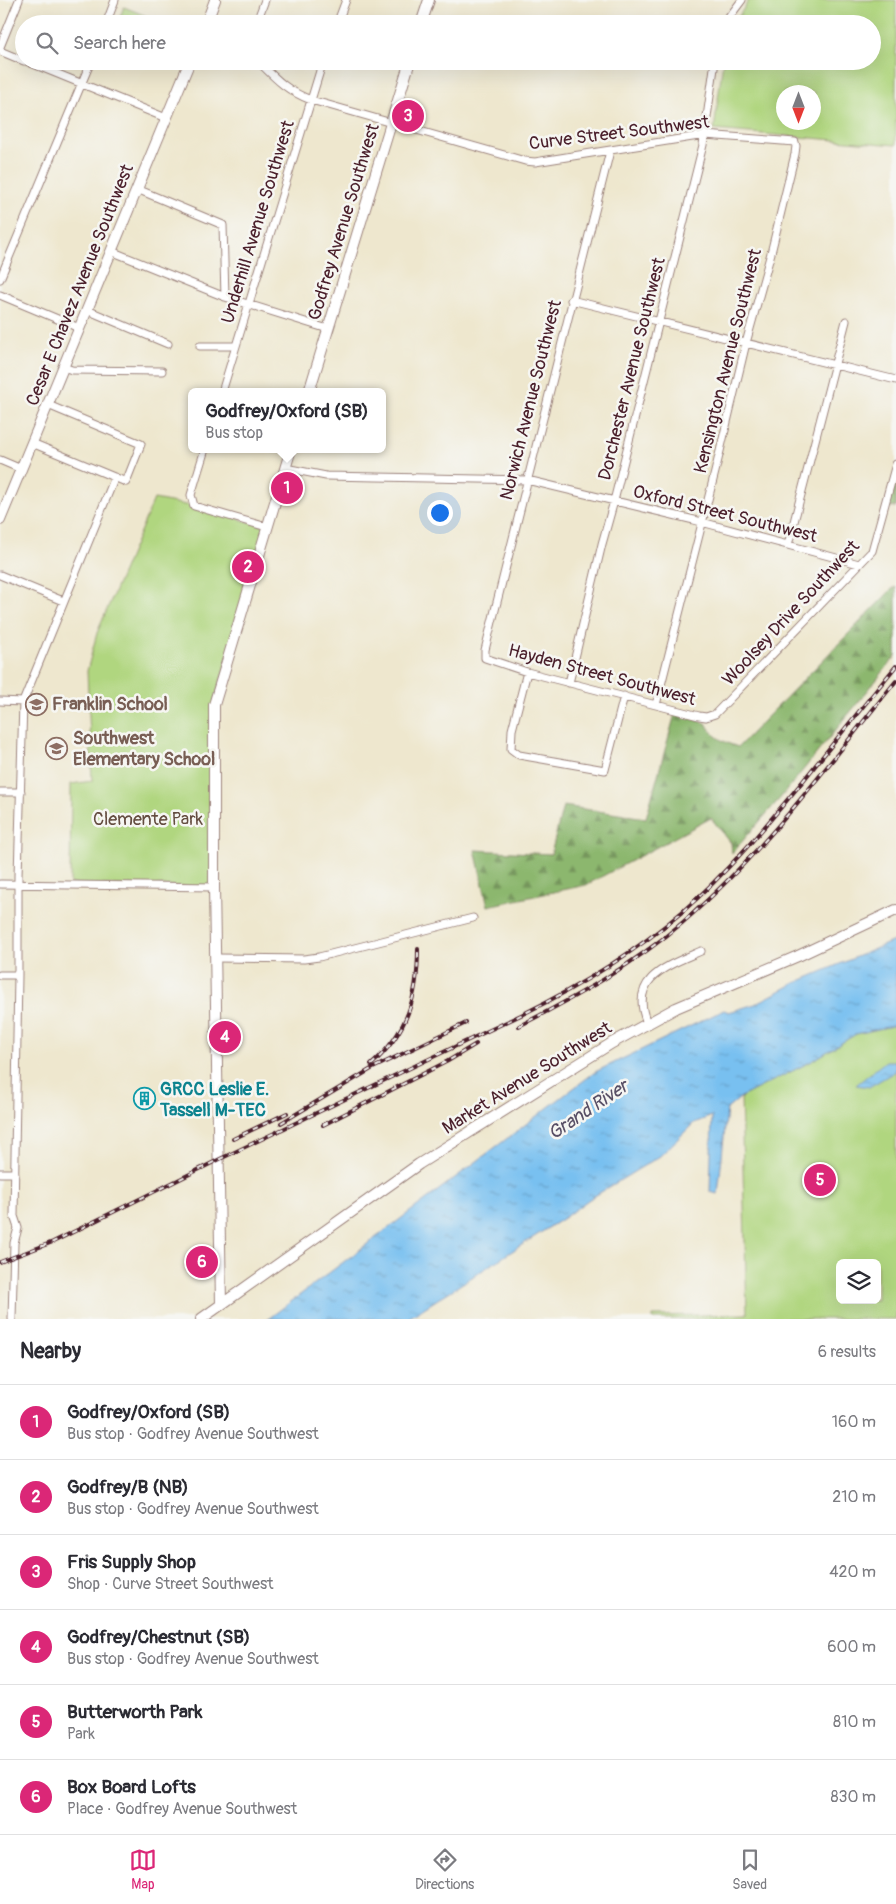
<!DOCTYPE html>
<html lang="en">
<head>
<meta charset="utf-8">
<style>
  body { margin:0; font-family:Pangolin,sans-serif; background:#f2f2f3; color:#2b2b33 }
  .controls { position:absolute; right:15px; bottom:15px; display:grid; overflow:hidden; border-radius:8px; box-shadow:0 5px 20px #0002 }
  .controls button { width:45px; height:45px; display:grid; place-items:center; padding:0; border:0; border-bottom:1px solid #e1e1e2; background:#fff; color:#2b2b33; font:25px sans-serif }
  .compass { position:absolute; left:776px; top:85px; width:45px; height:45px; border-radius:50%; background:#fff; box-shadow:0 5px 20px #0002; rotate:180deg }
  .you { position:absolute; left:439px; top:512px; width:18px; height:18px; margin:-12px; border:4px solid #fff; border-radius:50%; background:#1a73e8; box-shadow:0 0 0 8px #1a73e833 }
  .badge { display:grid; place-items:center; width:32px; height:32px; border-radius:50%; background:#db2777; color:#fff; font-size:16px; font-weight:700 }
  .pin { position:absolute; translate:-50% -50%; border:2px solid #fff; box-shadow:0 1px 5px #0006 }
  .popup { position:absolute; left:188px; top:388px; width:198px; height:65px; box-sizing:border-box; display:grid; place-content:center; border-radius:8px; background:#fff; filter:drop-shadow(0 1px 4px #0005); font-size:16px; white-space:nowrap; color:#7c7c81 }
  .popup b { font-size:19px; color:#2b2b33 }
  .popup::after { content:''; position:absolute; left:50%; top:100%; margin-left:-10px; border:10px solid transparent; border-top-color:#fff }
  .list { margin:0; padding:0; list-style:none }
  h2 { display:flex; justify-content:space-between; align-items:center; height:65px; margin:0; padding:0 20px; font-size:21px }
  h2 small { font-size:16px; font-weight:400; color:#7c7c81 }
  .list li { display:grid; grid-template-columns:32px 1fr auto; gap:15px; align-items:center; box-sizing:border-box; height:75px; padding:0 20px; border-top:1px solid #e1e1e2 }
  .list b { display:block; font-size:19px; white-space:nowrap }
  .list p { margin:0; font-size:16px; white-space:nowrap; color:#7c7c81 }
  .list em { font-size:16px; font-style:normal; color:#7c7c81 }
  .icon { flex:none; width:28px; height:28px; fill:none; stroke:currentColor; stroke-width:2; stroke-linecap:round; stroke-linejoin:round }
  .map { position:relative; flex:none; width:896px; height:1319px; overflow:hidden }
  .search { position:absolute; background:#fff; box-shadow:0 5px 20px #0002; left:15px; right:15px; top:15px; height:55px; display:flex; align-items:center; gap:12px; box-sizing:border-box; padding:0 18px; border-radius:28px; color:#7c7c81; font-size:19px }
  .sheet { height:515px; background:#fff }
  nav { display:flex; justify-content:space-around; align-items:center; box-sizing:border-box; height:70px; border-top:1px solid #e1e1e2; background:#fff; font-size:14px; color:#7c7c81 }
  nav a { display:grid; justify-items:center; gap:2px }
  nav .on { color:#db2777 }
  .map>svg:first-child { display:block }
  .green { fill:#b0d67f; stroke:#7d7a55; fill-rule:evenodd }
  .forest { fill:url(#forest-firs); stroke:#6b6b4c }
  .water { fill:url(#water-ripples); stroke:#61708e }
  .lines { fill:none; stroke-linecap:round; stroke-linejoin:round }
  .street-casing { stroke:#9c837c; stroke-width:9 }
  .secondary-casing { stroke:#9c837c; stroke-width:12 }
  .street { stroke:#fff; stroke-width:7 }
  .secondary { stroke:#fff; stroke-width:10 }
  .rail-casing { stroke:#4a1f2b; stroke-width:4 }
  .rail { stroke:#f6f6f2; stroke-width:2; stroke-dasharray:5.5; stroke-linecap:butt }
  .labels { text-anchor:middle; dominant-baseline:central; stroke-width:5; stroke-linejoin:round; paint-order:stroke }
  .street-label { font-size:18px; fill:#4a1f2b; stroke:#f6f6f2 }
  .education-label { font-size:18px; font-weight:bold; fill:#785e54; stroke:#f6f6f2; text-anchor:start }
  .park-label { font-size:18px; fill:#644d40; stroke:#f6f6f2 }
  .culture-label { font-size:18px; font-weight:bold; fill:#0d838f; stroke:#f6f6f2; text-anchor:start }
  .water-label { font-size:19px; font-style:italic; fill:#584f66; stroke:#f6f6f2 }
</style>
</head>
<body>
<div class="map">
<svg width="896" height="1319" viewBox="0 0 896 1319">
  <defs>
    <pattern id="forest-firs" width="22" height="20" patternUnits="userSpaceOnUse" patternTransform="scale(1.25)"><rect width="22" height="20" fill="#8cb76e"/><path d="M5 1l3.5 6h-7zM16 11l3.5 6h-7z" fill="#74945b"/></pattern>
    <pattern id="water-ripples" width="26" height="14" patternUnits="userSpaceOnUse" patternTransform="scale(1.25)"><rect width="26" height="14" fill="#78c0f0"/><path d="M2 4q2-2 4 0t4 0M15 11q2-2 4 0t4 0" fill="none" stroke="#649bc3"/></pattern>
  </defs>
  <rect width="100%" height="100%" fill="#f6f6f2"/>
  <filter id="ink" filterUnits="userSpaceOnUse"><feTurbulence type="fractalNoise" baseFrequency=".02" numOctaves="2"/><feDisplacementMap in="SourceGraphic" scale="10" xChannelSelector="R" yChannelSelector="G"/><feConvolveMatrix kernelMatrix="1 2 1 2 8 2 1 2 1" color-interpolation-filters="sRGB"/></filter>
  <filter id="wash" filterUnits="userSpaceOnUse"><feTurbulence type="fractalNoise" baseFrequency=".0096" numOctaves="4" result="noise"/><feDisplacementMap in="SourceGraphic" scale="20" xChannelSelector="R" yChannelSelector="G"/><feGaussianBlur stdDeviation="1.12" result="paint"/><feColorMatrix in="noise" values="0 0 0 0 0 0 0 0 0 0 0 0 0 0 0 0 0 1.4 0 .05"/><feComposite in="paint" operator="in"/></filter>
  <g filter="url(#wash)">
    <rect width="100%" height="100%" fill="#eee7ce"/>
    <path class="green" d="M749 0H896V145L714 130 723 61H872V24H734ZM784 92H814V122H784Z
      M124 7 154 19 152 24H117Z
      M154 499 197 507 267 527 215 699 214 887 70 884 71 784 92 781 87 671 97 633Z
      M896 1025V1319H653V1316L747 1314 741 1097 812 1061 856 1034ZM840 1263H877V1300H840Z"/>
    <path class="forest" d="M896 477V507H888Z
      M896 587V656L782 796 732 853 731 843 711 818 586 885 488 906 475 850 551 854 563 806 646 818 675 714 706 723C713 737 723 742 738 747L892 589Z"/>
    <path class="water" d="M896 940V1025L856 1034 812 1061 741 1097 727 1109 718 1194 710 1192 712 1116 694 1123 660 1156 588 1200 565 1217 407 1319H268L595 1072 724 1010 729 1012 755 1004 795 983Z
      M886 1061H896V1071L869 1087 856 1085Z"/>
  </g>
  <g filter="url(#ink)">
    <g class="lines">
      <defs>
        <path id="street" d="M106 24 115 0
          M256 24 265 0
          M337 24 346 0
          M724 24 742 0
          M0 47 19 0
          M0 51 24 61
          M26 61 166 118
          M258 61C276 79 287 91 311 100L525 161 535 162 705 135 795 142 796 146 795 154 771 253 746 343 715 472 656 705
          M610 151 485 650V658L527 672 699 716 706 717 715 714 872 551 896 464
          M137 189 223 225 225 297
          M111 251 225 297 328 329
          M0 279 91 61
          M0 295 79 328
          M571 300 896 380
          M87 310 168 344
          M200 346H236
          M63 367 72 370 162 371
          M222 392 323 61
          M32 443 126 482 141 444 48 405
          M205 449 191 495 194 506 267 527
          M0 460 21 469
          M285 468 326 476 527 480 694 520 859 564
          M788 545 846 321
          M0 575 63 601
          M527 672 512 730 511 749 519 755 605 770 624 696
          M569 683 602 544 614 501 703 145 715 61
          M0 701 23 702
          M0 792H21
          M0 884 214 887
          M217 958 304 959 319 957 473 918
          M0 975H18
          M647 1023C628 978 667 966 701 951
          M0 1173H15
          M12 1319 14 1243 18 1228 14 1216 18 975V876L23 702 115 477"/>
        <path id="secondary" d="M206 24 215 0
          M421 24 429 0
          M309 392 410 61
          M0 520 190 61
          M221 1304 214 887V705L291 449
          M201 1319 419 1164 612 1043 676 1008 798 956 896 910"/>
      </defs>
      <use href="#street" class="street-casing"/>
      <use href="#secondary" class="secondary-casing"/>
      <use href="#street" class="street"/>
      <use href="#secondary" class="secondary"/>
      <defs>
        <path id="rail" d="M519 1026C576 997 633 965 682 923 764 853 828 764 896 681
          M371 1065C407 1033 418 997 418 949
          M281 1123 373 1068 466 1023
          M323 1125 448 1061 476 1044
          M233 1139 287 1113
          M0 1262 53 1242 220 1159 523 1014C580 986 634 953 682 912 727 873 765 827 803 781 834 742 865 704 896 666"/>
      </defs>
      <use href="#rail" class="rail-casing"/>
      <use href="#rail" class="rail"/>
    </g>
  </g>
  <defs>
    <symbol id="school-ring" viewBox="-11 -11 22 22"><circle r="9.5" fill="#f6f6f2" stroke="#8d6e63" stroke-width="1.5"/><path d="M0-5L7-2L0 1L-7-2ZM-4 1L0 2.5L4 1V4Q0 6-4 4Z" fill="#8d6e63"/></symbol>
    <symbol id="building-ring" viewBox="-11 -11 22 22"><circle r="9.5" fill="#f6f6f2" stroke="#0f9aa8" stroke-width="1.5"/><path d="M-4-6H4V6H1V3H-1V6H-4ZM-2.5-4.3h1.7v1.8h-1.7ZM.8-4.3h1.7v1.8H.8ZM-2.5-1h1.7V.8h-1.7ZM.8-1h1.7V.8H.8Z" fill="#0f9aa8"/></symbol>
  </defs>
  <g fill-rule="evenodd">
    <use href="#school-ring" x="24" y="692" width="25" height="25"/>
    <use href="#school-ring" x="44" y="736" width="25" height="25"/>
    <use href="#building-ring" x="132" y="1086" width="25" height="25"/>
  </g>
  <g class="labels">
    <g class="street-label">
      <text transform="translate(619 133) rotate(-7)">Curve Street Southwest</text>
      <text transform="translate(258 222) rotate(-73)">Underhill Avenue Southwest</text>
      <text transform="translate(344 222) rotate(-73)">Godfrey Avenue Southwest</text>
      <text transform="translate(80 285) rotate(-68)">Cesar E Chavez Avenue Southwest</text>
      <text transform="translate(728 361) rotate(-76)">Kensington Avenue Southwest</text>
      <text transform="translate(632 369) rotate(-76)">Dorchester Avenue Southwest</text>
      <text transform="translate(531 400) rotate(-76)">Norwich Avenue Southwest</text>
      <text transform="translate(725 514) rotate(14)">Oxford Street Southwest</text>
      <text transform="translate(791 613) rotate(-47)">Woolsey Drive Southwest</text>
      <text transform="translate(602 675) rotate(15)">Hayden Street Southwest</text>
      <text transform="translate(527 1078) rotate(-32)">Market Avenue Southwest</text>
    </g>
    <g class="education-label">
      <text x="52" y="704">Franklin School</text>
      <text x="73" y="738">Southwest<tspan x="73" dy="21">Elementary School</tspan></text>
    </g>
    <g class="park-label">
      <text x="148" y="819">Clemente Park</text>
    </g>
    <g class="culture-label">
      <text x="160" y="1089">GRCC Leslie E.<tspan x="160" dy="21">Tassell M-TEC</tspan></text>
    </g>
    <g class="water-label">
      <text transform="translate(588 1110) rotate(-34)">Grand River</text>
    </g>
  </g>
</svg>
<div class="controls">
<button><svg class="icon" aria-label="layers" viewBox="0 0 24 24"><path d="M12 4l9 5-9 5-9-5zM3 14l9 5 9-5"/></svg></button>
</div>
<svg class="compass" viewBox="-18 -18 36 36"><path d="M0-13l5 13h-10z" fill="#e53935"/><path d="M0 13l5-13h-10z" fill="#7c7c81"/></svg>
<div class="you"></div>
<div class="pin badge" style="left:287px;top:488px">1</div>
<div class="popup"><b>Godfrey/Oxford (SB)</b>Bus stop</div>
<div class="pin badge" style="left:248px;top:567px">2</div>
<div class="pin badge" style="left:408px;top:116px">3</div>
<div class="pin badge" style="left:225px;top:1037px">4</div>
<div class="pin badge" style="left:820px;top:1180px">5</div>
<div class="pin badge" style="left:202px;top:1262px">6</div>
<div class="search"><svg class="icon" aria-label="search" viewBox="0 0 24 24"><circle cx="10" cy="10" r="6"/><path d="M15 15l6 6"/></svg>Search here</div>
</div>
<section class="sheet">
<h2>Nearby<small>6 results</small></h2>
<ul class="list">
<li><span class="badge">1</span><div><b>Godfrey/Oxford (SB)</b><p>Bus stop · Godfrey Avenue Southwest</p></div><em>160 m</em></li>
<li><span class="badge">2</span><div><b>Godfrey/B (NB)</b><p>Bus stop · Godfrey Avenue Southwest</p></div><em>210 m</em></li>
<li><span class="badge">3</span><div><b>Fris Supply Shop</b><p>Shop · Curve Street Southwest</p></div><em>420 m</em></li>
<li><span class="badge">4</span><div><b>Godfrey/Chestnut (SB)</b><p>Bus stop · Godfrey Avenue Southwest</p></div><em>600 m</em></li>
<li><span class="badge">5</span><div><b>Butterworth Park</b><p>Park</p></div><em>810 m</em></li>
<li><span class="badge">6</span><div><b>Box Board Lofts</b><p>Place · Godfrey Avenue Southwest</p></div><em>830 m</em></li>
</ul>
</section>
<nav>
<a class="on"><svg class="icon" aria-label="map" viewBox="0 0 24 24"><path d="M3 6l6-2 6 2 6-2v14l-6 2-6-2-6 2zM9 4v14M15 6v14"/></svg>Map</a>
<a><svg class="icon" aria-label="directions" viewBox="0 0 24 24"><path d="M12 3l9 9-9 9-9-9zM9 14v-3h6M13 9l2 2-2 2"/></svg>Directions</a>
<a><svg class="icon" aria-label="saved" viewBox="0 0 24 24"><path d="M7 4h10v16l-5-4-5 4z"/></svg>Saved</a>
</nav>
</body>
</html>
